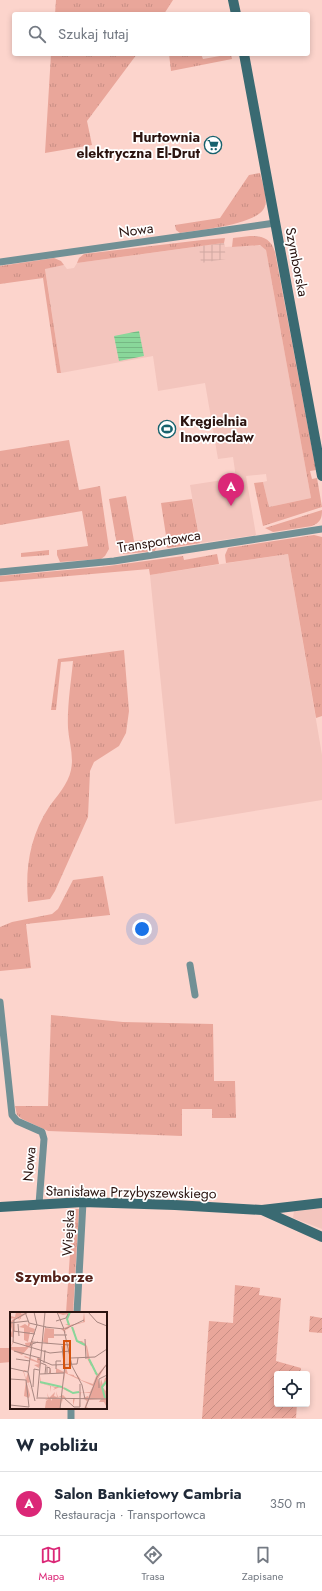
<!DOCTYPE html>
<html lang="pl">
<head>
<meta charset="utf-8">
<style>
  body { margin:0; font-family:Jost,sans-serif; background:#f2f2f3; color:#1f2937 }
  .controls { position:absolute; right:12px; bottom:12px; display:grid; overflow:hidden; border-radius:4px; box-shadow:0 2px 6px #0003 }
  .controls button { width:36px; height:36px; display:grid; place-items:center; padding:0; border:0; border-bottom:1px solid #e0e1e3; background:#fff; color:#1f2937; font:20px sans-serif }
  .you { position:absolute; left:142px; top:929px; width:14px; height:14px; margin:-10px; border:3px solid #fff; border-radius:50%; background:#1a73e8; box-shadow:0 0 0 6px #1a73e833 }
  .badge { display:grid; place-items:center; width:26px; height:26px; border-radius:50%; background:#db2777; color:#fff; font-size:13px; font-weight:700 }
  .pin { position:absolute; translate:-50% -33px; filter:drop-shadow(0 1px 2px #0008) }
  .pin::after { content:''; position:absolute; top:21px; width:14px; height:12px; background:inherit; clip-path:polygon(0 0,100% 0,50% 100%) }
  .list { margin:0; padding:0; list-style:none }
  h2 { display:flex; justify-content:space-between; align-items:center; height:52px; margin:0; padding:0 16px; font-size:17px }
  h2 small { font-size:13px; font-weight:400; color:#747a83 }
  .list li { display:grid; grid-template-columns:26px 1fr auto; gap:12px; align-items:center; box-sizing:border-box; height:64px; padding:0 16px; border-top:1px solid #e0e1e3 }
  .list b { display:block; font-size:15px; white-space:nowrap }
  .list p { margin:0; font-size:13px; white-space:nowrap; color:#747a83 }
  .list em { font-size:13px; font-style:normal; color:#747a83 }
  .icon { flex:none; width:22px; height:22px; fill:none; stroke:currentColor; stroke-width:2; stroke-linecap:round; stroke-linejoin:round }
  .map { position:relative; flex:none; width:322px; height:1419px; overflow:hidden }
  .search { position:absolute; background:#fff; box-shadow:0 2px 6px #0003; left:12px; right:12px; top:12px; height:44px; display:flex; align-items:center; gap:10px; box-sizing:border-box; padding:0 14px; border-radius:4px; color:#747a83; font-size:15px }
  .sheet { height:116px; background:#fff }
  nav { display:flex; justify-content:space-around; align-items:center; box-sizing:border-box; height:56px; border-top:1px solid #e0e1e3; background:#fff; font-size:11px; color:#747a83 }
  nav a { display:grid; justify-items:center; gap:2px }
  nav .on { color:#db2777 }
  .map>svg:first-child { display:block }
  .built { fill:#f3c5bd }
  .industrial { fill:url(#industrial-grid) }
  .grass { fill:url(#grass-tufts) }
  .garden { fill:url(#garden-furrows) }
  .water { fill:url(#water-rules) }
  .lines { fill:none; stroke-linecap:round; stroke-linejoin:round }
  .street { stroke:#719095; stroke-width:7 }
  .secondary { stroke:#3a6a72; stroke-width:10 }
  .labels { text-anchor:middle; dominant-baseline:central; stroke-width:3.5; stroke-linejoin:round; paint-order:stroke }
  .poi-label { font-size:14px; font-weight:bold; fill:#2b1410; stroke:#fff; text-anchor:end }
  .street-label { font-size:14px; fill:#2b1410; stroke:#fff }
  .neighbourhood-label { font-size:15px; font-weight:bold; fill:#55221a; stroke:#fff }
  .inset-river { fill:none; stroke:#89d79a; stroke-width:2 }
  .inset-road { fill:none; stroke:#a88781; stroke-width:1 }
  .view { fill:#d5520c; fill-opacity:0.15; stroke:#d5520c; stroke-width:2 }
  .inset-edge { fill:none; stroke:#2b1410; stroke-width:2 }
</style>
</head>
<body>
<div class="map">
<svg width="322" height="1419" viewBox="0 0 322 1419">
  <defs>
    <pattern id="industrial-grid" width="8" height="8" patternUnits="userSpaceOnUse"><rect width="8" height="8" fill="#f3c5bd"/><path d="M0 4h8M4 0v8" fill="none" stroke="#d0a8a1"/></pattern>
    <pattern id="grass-tufts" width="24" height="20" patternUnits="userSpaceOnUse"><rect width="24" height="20" fill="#e9a69a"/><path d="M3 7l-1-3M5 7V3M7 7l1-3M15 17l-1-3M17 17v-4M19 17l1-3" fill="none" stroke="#c88e84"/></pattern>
    <pattern id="garden-furrows" width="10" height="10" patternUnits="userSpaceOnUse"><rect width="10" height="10" fill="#e9a69a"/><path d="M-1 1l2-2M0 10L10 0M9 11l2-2" fill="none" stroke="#c88e84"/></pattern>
    <pattern id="water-rules" width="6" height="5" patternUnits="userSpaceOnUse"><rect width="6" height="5" fill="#89d79a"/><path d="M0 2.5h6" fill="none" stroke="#76b884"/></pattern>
  </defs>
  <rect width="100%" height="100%" fill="#fcd4cc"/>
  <path class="built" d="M224 243 225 247 257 245 264 246 266 250 311 498 269 507 263 482 267 481 266 474 246 476 256 535 200 543 190 485 236 478 233 457 218 459 205 383 158 391 153 356 61 373 45 268 64 265 67 269 74 268 77 263Z
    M288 554 322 755V800L175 824 150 575Z
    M322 1208V1229L293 1218 294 1211Z"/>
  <path class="industrial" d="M224 243 226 259 201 263 199 246Z"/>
  <path class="grass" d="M56 0H173L164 14H55Z
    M51 54H137L87 121 92 145 45 153Z
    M169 54H201L203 59 231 54 232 59 171 71Z
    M260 173C262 181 268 200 265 206 260 225 198 230 180 233L176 230 175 225 220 218 249 175Z
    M250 236C263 236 271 239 275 252L316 470 310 471 312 479 317 478 322 507 263 526 254 483 263 482 269 507 311 498 266 250 260 245 232 247 233 238Z
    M225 238 224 243H223L77 263 79 258 84 254 202 240Z
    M54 258 61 261 64 265 45 269 61 373H57L43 278 0 284V266Z
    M69 440 79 490 100 486 109 549 105 556 101 559 60 562 57 555V550L88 546 82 511 0 525V451Z
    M126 496 134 541 156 539 157 544 155 551 124 554 120 553 117 545 109 499Z
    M192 499 199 537 167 542 161 503Z
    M322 510C322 518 321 522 312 526L273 532 265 528Z
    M314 535 322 537V716L316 718 288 554 226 563 225 555 228 548Z
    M199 540 200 543 168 548 165 545Z
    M49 550V555L21 557V553Z
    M217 554 219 564 150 575 149 569 0 582V576L101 567 183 556 184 560Z
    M124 650 129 711 126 733 119 746 94 762 90 771 88 817 55 891 50 899 28 902C25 868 30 836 49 807 57 796 68 784 71 770 74 756 69 742 68 728 67 706 71 683 73 661L61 662 56 710H51L58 659Z
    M103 876 110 915 26 924 31 968 0 971V927L12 922 52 914 58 909 73 880Z
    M51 1015 123 1022 213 1024 214 1081H235L236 1118H212V1109H182V1136L48 1131 22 1119 17 1115 15 1106H48Z
    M73 1209H79L73 1313H66Z
    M0 1348H11V1362L0 1363Z"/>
  <path class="garden" d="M235 1285 260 1288 259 1295 281 1298 276 1361 301 1368 300 1374H277V1404H297L296 1418 202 1419 209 1321 233 1323Z
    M310 1316 322 1318V1333L309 1332Z"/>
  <path class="water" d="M139 331 144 356 119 361 114 336Z"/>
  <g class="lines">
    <path class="street" d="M0 262 275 223
      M0 572 114 561 322 529
      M190 965 195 995
      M0 1002 12 1115 17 1121 42 1132 44 1139 39 1204
      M77 1313 83 1202
      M71 1419V1408"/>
    <path class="secondary" d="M233 0 236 14
      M244 54 322 476
      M0 1207 83 1202 175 1205 262 1210 322 1203
      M262 1210 322 1237"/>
  </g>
  <defs>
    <symbol id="supermarket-ring" viewBox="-11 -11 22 22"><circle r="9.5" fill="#fff" stroke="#17626e" stroke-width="1.5"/><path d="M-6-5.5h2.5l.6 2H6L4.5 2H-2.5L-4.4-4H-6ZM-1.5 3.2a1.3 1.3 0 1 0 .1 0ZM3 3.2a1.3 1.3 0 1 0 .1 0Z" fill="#17626e"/></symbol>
    <symbol id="stadium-ring" viewBox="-11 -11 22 22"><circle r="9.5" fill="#fff" stroke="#17626e" stroke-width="1.5"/><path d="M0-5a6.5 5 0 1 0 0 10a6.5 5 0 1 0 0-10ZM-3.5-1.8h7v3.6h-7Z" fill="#17626e"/></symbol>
  </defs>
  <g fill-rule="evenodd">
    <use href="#supermarket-ring" x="203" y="135" width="20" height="20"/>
    <use href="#stadium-ring" x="157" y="419" width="20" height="20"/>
  </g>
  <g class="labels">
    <g class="poi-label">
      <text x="200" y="137">Hurtownia<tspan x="200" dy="16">elektryczna El-Drut</tspan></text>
      <text x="180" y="421" text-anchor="start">Kręgielnia<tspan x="180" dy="16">Inowrocław</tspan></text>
    </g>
    <g class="street-label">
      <text transform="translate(136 230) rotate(-8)">Nowa</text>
      <text transform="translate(297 262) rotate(79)">Szymborska</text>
      <text transform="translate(159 541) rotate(-9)">Transportowca</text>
      <text transform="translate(29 1164) rotate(-85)">Nowa</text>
      <text transform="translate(131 1192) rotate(1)">Stanisława Przybyszewskiego</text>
      <text transform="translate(68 1233) rotate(-87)">Wiejska</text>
    </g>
    <g class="neighbourhood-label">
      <text x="54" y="1277">Szymborze</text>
    </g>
  </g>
  <g transform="translate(10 1312)">
    <rect width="97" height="97" fill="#fcd4cc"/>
    <path d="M6 0H12L11 2 19 0 11 5V7L9 6 10 8 7 6 10 4 4 8 5 19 3 20 4 29 1 35H16L15 31 22 30 24 26 22 33 20 34 23 36 19 35 12 43 0 37 4 26 0 24 2 18 0 11 4 6 0 7V4L5 5ZM54 0H60L58 6 57 7 60 13 73 10 74 0 75 10 61 14 63 15 64 17 67 29H72L77 34 80 48 83 53 86 60 88 62 97 51 88 67 90 73 91 67 93 73 95 66 97 65V69L92 75 97 80V96L94 90H89L91 87 79 88 76 95 81 97H74L77 89 74 87 70 86V94L69 95 70 86H65L63 94V86H54L57 89 53 86 52 90 51 85 35 88 38 86 37 81 39 86 45 80 44 84 47 85 46 79 48 85 53 83 56 86H73L78 84V86L80 81 71 80 70 85V80L63 81 57 79 50 75 43 78 45 76 41 74 40 80V74L30 71 31 64V71L45 75H53L63 81 73 80 71 70 73 80H80L83 74 55 61 54 69V61H39L41 56V61H46V57L31 51 29 56 24 53 23 56 24 53 29 52 26 50 29 51 20 48 19 58 18 59H14V60L16 67 18 60 19 64 23 63 19 64 20 70 18 71 24 83 16 68 20 83 19 86 14 84 16 68 13 59 2 57 14 59V48V58L18 59 20 47 14 45 15 44 27 49V46H30V51L46 57V53H47L46 56 54 60 55 52 58 62 64 63V60V64L68 66 66 61 71 68 83 72 87 62H84L86 61 85 60 84 58 83 54H81L77 46 76 34 66 29 63 15 60 14 58 17 55 18 56 21 51 17 59 14 55 12H58L57 6 59 2 53 3 47 1ZM18 11 20 12 19 15 25 17 24 21 20 20 18 30 14 28V16L9 15 15 12 18 14Z" fill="#e9a69a"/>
    <path d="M35 16 44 17V26H38V32L33 30ZM40 86 42 89V86L52 87 50 97 35 96 36 89Z" fill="#e9a69a"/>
    <path class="inset-river" d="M59 13 57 7 60 0M62 15 67 29 75 33M79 47 87 63M30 70 52 75M54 76 63 81 69 80M95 86 92 75 97 69"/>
    <path class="inset-road" d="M15 0 19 11 36 15M47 0 54 17M78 0 87 10 97 14M46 9 56 6 58 2M0 11 18 9M8 12 9 24M35 15 54 17M55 17 74 8M54 18 62 54 72 73 75 87M3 19 25 22M44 23H57M75 27 76 47M3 30 40 41 60 39M3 30 4 8 18 0M22 30 59 33M20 34 27 13 24 0M52 34 54 52M4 39 30 46M61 46 85 45 97 37M6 47 20 49M28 47 42 53 67 52 68 46M31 51 36 53 35 62M34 51 35 38M0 56 18 60M46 57V49H51M37 61V55L40 56V61M30 62 54 61M0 67 16 68M23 75 24 57 29 58M89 76V67L97 63M28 86 97 87M54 86 64 95H70M27 87 35 0M25 89 18 60 22 32 28 30M0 93 19 95 16 68M70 95V72M50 97 55 53M75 97 87 65 97 52"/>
    <path class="view" d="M54 29H60V56H54Z"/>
    <rect width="97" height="97" class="inset-edge"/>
  </g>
</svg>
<div class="controls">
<button><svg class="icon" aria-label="locate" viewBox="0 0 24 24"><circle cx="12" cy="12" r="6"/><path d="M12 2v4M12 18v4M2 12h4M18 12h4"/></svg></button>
</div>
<div class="you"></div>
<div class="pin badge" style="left:231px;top:506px">A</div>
<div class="search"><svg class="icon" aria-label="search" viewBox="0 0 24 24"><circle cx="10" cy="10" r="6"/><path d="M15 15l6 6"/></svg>Szukaj tutaj</div>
</div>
<section class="sheet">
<h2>W pobliżu<small></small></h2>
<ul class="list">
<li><span class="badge">A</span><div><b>Salon Bankietowy Cambria</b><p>Restauracja · Transportowca</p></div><em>350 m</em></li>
</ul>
</section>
<nav>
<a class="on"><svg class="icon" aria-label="map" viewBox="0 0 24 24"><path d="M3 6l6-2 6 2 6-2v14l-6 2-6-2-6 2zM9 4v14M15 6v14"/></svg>Mapa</a>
<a><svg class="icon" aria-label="directions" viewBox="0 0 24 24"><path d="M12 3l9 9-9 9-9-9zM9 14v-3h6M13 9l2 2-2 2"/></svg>Trasa</a>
<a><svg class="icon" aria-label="saved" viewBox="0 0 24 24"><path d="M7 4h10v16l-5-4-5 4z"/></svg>Zapisane</a>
</nav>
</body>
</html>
